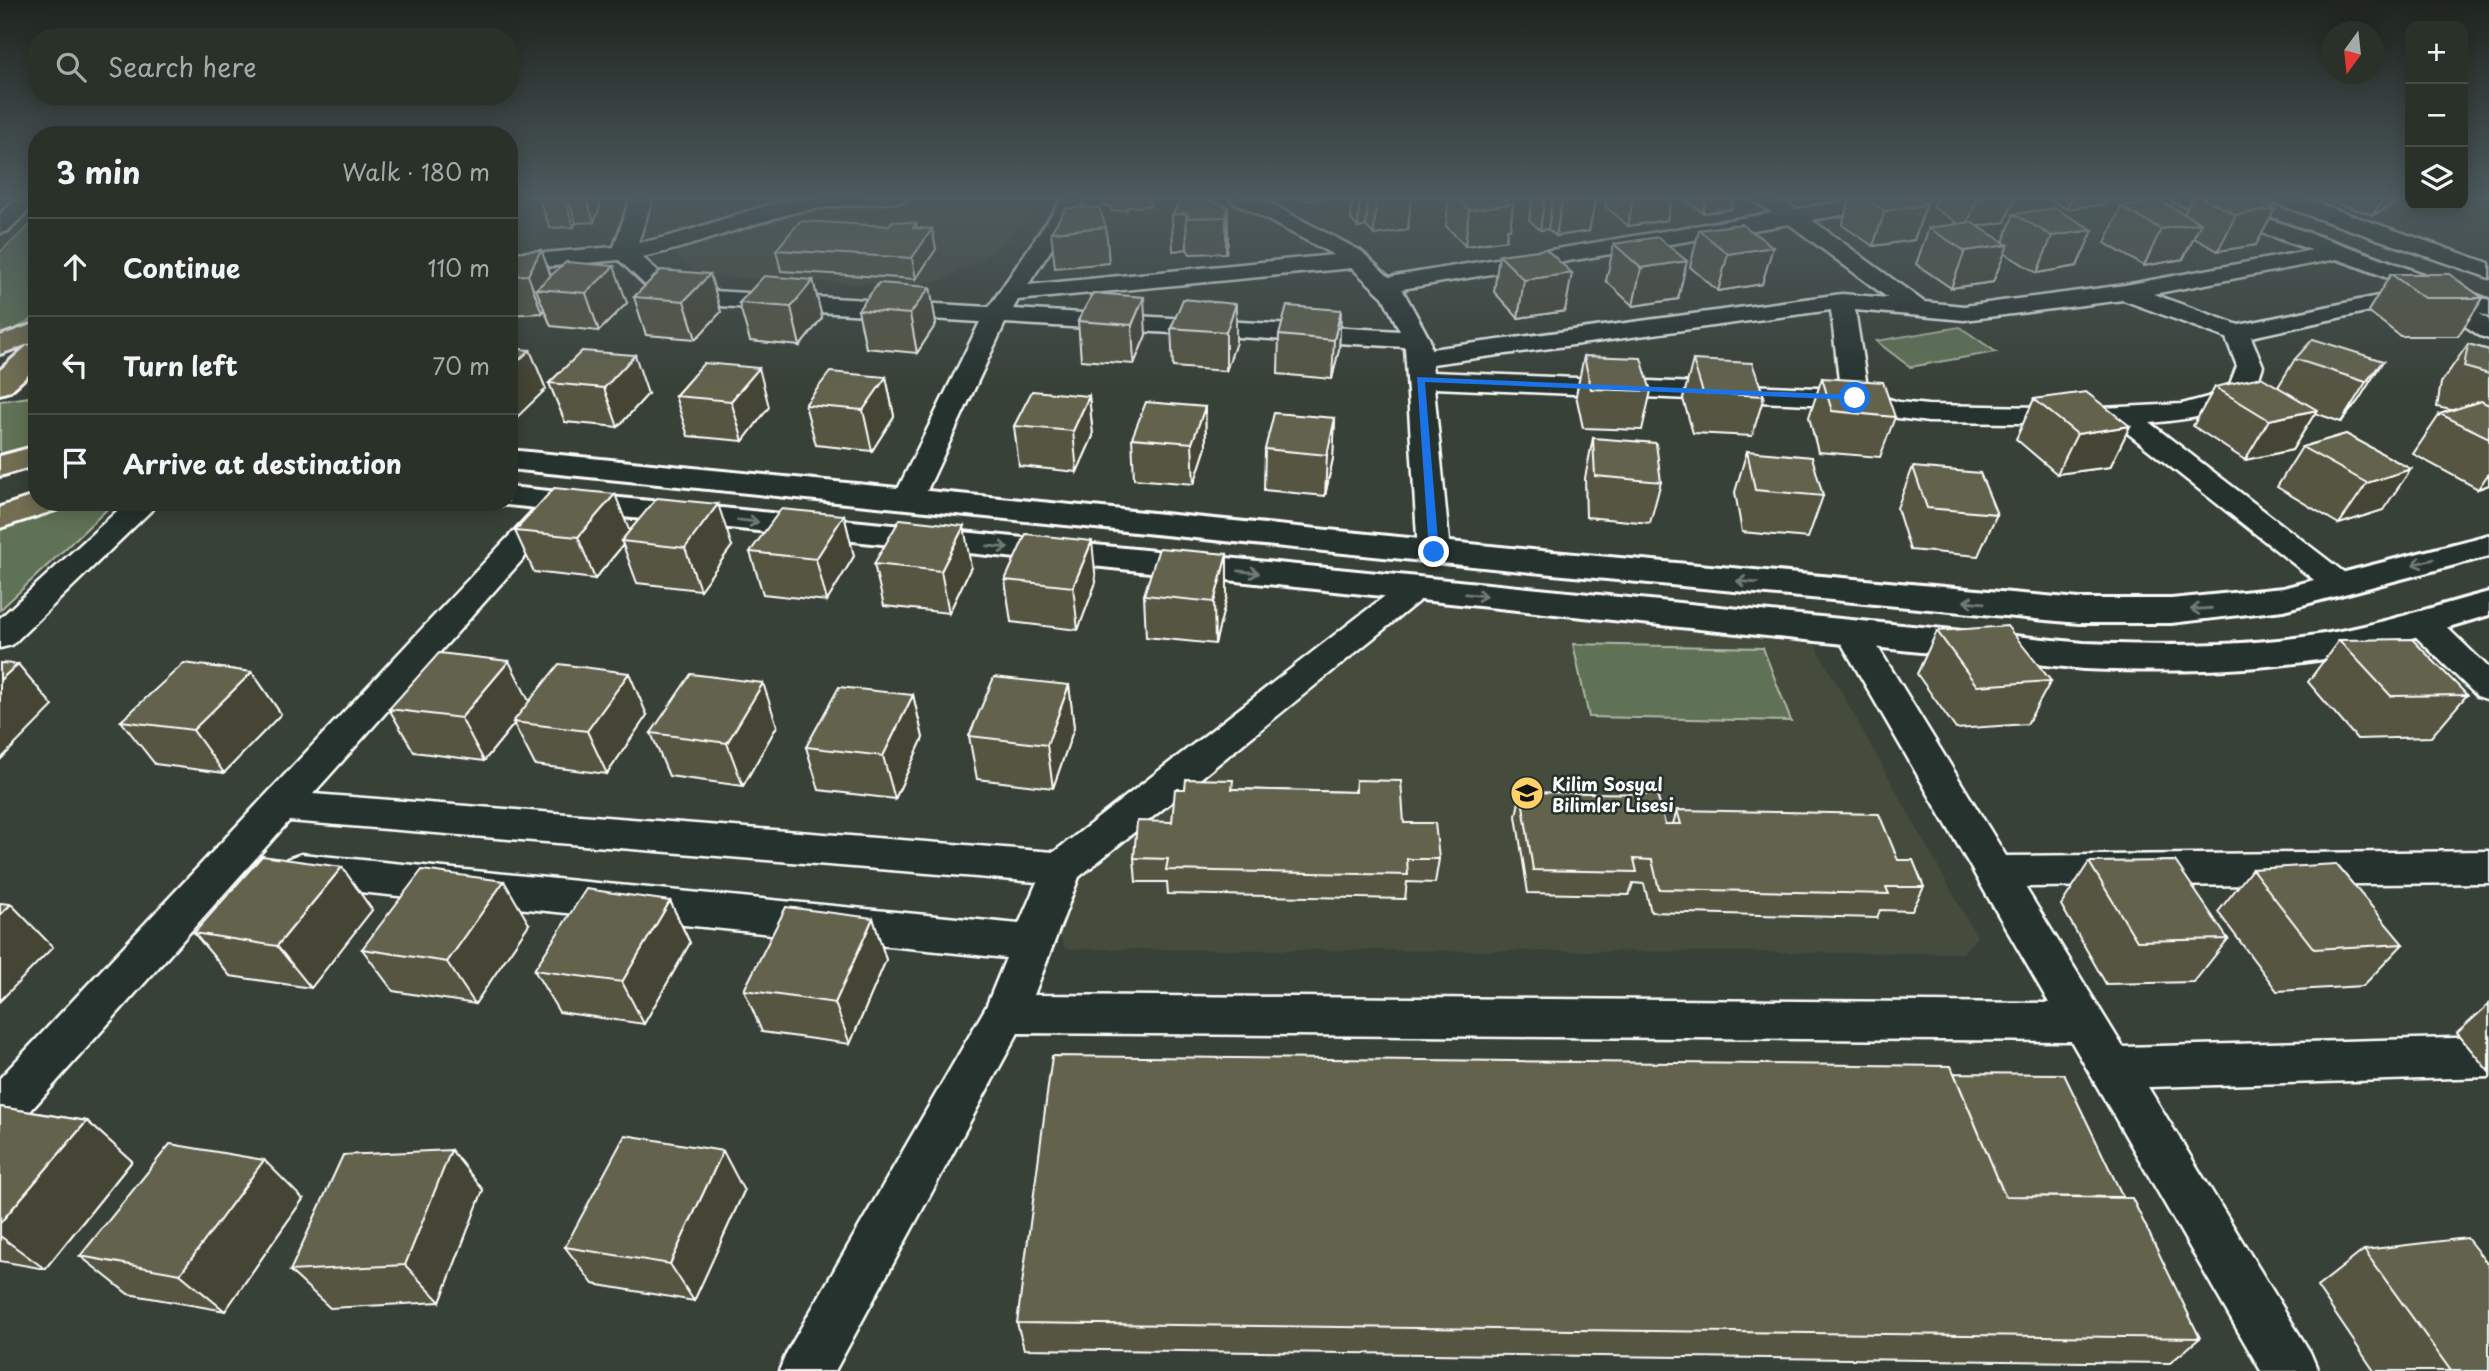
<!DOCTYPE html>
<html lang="en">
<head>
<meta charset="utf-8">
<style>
  body { margin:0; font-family:"Playpen Sans",sans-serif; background:#323931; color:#f1f3f6 }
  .controls { position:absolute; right:21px; top:21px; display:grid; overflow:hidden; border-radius:14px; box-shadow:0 4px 18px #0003 }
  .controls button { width:63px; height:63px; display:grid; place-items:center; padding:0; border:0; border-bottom:2px solid #464c46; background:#2a3129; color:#f1f3f6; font:35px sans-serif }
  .compass { position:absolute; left:2321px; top:21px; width:63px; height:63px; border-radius:50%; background:#2a3129; box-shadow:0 4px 18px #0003; rotate:195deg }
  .stop { position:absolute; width:21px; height:21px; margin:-16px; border:5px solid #1a73e8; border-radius:50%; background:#fff }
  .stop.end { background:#1a73e8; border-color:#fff; box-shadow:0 2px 7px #0008 }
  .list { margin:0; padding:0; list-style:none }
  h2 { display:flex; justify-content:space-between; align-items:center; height:91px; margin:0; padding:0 28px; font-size:30px }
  h2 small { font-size:23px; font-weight:400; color:#a5a9a8 }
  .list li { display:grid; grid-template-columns:46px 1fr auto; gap:21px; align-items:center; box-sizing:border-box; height:98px; padding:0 28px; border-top:2px solid #464c46 }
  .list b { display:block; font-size:26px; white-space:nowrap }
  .list em { font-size:23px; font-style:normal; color:#a5a9a8 }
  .icon { flex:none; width:38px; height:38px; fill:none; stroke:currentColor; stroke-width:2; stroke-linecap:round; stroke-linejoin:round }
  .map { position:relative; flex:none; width:2489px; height:1371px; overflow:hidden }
  .search { position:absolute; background:#2a3129; box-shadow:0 4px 18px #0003; left:28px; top:28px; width:490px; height:77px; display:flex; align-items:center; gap:18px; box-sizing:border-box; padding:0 24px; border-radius:28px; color:#a5a9a8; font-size:26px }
  .panel { position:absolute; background:#2a3129; box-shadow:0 4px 18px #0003; left:28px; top:126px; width:490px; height:385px; border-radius:28px }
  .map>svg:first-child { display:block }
  .built { fill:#454b3e }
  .green { fill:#617254; stroke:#b0b8aa; stroke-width:2 }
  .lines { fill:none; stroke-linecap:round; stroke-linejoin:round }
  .street-casing { stroke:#fff; stroke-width:5 }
  .secondary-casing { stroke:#fff; stroke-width:6 }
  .highway-casing { stroke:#fff; stroke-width:6 }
  .street { fill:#26332d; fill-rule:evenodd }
  .secondary { fill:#26332d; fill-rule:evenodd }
  .highway { fill:#726e52; fill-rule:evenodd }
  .wall { fill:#545442; stroke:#fff; stroke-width:2 }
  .shaded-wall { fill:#454536; stroke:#fff; stroke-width:2 }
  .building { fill:#62624d; stroke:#fff; stroke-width:2 }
  .oneway { stroke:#727a76 }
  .route { fill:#1a73e8 }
  .labels { text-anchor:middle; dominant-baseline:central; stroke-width:5; stroke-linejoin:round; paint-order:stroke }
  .poi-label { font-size:18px; font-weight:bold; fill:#fff; stroke:#26332d; text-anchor:start }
</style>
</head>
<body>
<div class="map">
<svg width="2489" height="1371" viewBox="0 0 2489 1371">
  <rect width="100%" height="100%" fill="#384137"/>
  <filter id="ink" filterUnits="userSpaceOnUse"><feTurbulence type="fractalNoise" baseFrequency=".0143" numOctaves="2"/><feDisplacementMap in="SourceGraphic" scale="14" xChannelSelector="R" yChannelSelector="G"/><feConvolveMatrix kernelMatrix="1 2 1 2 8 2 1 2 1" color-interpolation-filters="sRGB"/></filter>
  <g filter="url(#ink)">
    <path class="built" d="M1042 196 1008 239 972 265 942 280 907 286 725 277 695 272 672 251 647 236 801 197Z
      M1418 598 1813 641 1977 937 1963 953 1066 949 1050 918 1089 846Z"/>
    <path class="green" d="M37 219V316L16 329 0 335V252Z
      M1960 327 1996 352 1910 367 1876 341Z
      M37 396V444L0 456V401Z
      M76 502H115L0 610V528Z
      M1573 644 1763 648 1791 721 1589 717Z"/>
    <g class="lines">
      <defs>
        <path id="street" d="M19 196H37V202L8 231 0 233V214Z
          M631 196H653L638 243C686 235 730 214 777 203 820 193 863 196 906 196L903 201 895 202C858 205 818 205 782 216 735 229 690 248 642 257L678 289 989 307 1064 196H1086L1028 285 1334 255 1232 201 1229 196H1256L1361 251 1389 277 1772 213 1747 196H1774L1797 209 1879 196H1930L1927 201 1919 202 1812 220 1924 302 1964 306 2125 285 2339 245 2347 247 2351 252 2347 257 2153 294 2239 325 2431 285 2440 287 2489 320V339L2480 336 2425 299 2251 337 2263 366C2260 374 2258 384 2253 391 2235 416 2178 420 2150 423L2350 577 2355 584 2350 591 2339 594 2328 591 2116 424 1928 422 1898 418 1855 406 1434 388 1450 552 1445 559 1434 562 1423 559 1418 552 1405 347 1005 323 923 499 919 505 908 508 897 505 893 499 980 322 671 303 662 301 619 260 509 270V256L614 247ZM1789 224 1888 298 1842 294 1431 349 1430 340 1402 289ZM1352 268 1383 297 1400 331 1013 309 1018 300ZM2123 300 2226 338 2237 366 2230 384 2208 397 2182 404 2101 408 1928 405 1899 402 1868 393 1855 310 1964 320ZM1831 310 1840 389 1433 372 1432 364Z
          M2265 196H2297L2489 263V278L2268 201Z
          M553 498 564 501 568 507 564 513 313 794 1054 852 1403 582 1414 579 1425 582 1430 589 1425 596 1079 877 1034 995 2049 1003 1836 634 1841 626 1853 623 1865 626 2006 856 2489 851V883L2025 887 2123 1047 2489 1037V1077L2148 1087 2310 1352 2318 1371H2261L2071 1041 1018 1033 835 1371H779L787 1352 986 1007 1006 958 301 886 287 881 281 870 287 859 301 854 1019 924 1037 882 289 821 17 1126 0 1132V1078L542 501Z
          M127 502H160L12 645 0 648V618Z
          M2421 611 2433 614 2489 668V700L2477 696 2409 630 2404 622 2409 614Z"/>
        <path id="secondary" d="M2168 196H2203L2375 256 2489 300V317L2357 266 2172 201Z
          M509 450 1542 551 2079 599H2171L2283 588 2489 535V556L2283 610 2171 623H2079L1542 573 509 469Z
          M509 487 2084 643C2164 646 2244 647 2324 634 2380 625 2434 606 2489 592V615C2434 631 2380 649 2324 659 2244 672 2164 672 2084 669L497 504 509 502Z"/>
        <path id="highway" d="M37 323V341L0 354V336Z
          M37 344V367L10 391 0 394V370L27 346Z
          M37 446V465L0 476V456Z
          M37 495V502H63L59 509 0 528V507Z"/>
      </defs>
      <use href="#street" class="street-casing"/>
      <use href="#secondary" class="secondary-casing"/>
      <use href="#highway" class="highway-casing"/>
      <use href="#street" class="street"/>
      <use href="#secondary" class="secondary"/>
      <use href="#highway" class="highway"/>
    </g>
    <path class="wall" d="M538 196H597L600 207 594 222 576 223 574 227 550 228Z
      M1103 196H1150V206L1127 207V210L1112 211 1111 206H1104Z
      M1352 196H1411L1408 230 1374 235 1366 226 1358 228 1351 219Z
      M1449 196H1514L1510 229H1507L1506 240 1465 246 1446 226Z
      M1533 196H1596L1589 231 1556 236 1548 229 1540 230 1529 220Z
      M1607 196H1672L1667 220 1628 226 1605 206Z
      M1681 196H1734L1731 209 1703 213Z
      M1851 196H1913L1926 205 1914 240 1873 246 1842 225Z
      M1937 196H2015L2005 222 1978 226 2003 242 2014 214 2093 230 2077 266 2037 273 2004 253 1993 282 1951 288 1916 264 1929 228 1959 224 1933 207Z
      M2044 196H2107L2104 204 2067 209Z
      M2193 196H2249L2256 245 2218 251 2194 238 2183 259 2144 266 2105 243 2121 207 2184 214Z
      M2315 196H2399L2394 204 2373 215Z
      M1228 207V242L1226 253 1190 254 1187 249 1173 251 1172 215Z
      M916 223 917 228 932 229 936 249 916 279 781 271 776 250 889 226Z
      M1742 224 1762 284 1718 291 1690 267 1699 230Z
      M1106 227 1109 263 1055 268 1051 232Z
      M1614 244 1678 299 1633 306 1606 281Z
      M541 250 551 276 627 303 599 331 551 326 544 309 542 313 509 315V252Z
      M1499 255 1565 311 1518 318 1494 292Z
      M661 270 721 312 696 339 646 335 634 297Z
      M2391 274 2483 298 2458 336H2400L2368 311Z
      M813 280 822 318 800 346 750 341 739 303Z
      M930 287 936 324 917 353 866 348 858 310Z
      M1093 293 1146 335 1134 364 1081 360 1078 321Z
      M1236 304V342L1226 371 1173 367 1171 328Z
      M1341 310 1339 349 1332 379 1278 374 1279 335Z
      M2468 344 2489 350V485L2478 489 2413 454 2440 414 2451 410 2437 407 2441 383Z
      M582 351 648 394 618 427 565 422 549 383Z
      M1584 356 1651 391 1642 430 1583 428 1576 395Z
      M2295 359 2383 361 2358 401 2341 422 2315 413 2292 450 2245 460 2193 426 2215 387H2278Z
      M1693 360 1764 396 1752 436 1693 433 1683 399Z
      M704 363 769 407 743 441 688 436 675 396Z
      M886 377 894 416 872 451 816 445 805 405Z
      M1822 378 1895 417 1880 457 1818 452 1809 417Z
      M1089 396 1093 436 1077 472 1019 466 1014 426Z
      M2034 399 2130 426 2110 467 2057 474 2016 439Z
      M1205 407 1206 447 1194 484 1134 479 1132 438Z
      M1335 418 1333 458 1325 496 1264 490 1265 449Z
      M2346 434 2383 510 2339 524 2277 487 2302 447Z
      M1593 438 1661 482 1650 523 1586 517 1585 478Z
      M1747 451 1823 496 1808 538 1742 532 1735 492Z
      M1913 467 1997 514 1978 556 1910 550 1897 508Z
      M844 515 854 556 827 601 763 594 750 552Z
      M515 531H629L732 546 700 590 637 583 623 545 595 579 534 572Z
      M1227 554V596L1215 644 1146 637 1144 595Z
      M874 564 971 567 949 613 884 606Z
      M1005 580 1096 582 1078 630 1011 622Z
      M1937 631 2051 681 2027 724 1956 729 1917 674Z
      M2339 640 2467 695 2431 737 2357 739 2308 682Z
      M252 672 281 714 224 773 155 764 121 721Z
      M1069 685 1074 728 1053 788 977 779 969 736Z
      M913 695 923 738 895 799 819 790 806 747Z
      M389 709 647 715 607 774 535 765 514 724 484 761 414 752Z
      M777 726 743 786 669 776 651 733Z
      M1356 780 1404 823 1439 859 1435 883 1407 882 1405 899 1168 894 1167 882H1136L1134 858 1172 822 1233 789 1355 792Z
      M1521 792 1665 824H1673L1677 810 1898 860 1924 887 1912 911 1880 910 1877 918 1651 912 1644 884 1633 883 1629 895 1528 893 1516 816Z
      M2089 862 2228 939 2194 982 2106 984 2061 905Z
      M342 867 372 910 311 988 230 976 194 933Z
      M2252 869 2403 944 2363 986 2277 991 2218 912Z
      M670 901 690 943 644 1024 559 1012 534 970Z
      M873 918 886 960 850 1044 762 1032 744 990Z
      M529 924 475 1004 393 991 362 949Z
      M2489 1004V1072L2457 1033Z
      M1954 1073 2123 1197 2200 1338 2170 1363 1024 1349 1017 1323Z
      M0 1107 87 1121 132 1161 45 1269 0 1261Z
      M451 1150 483 1190 440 1302 330 1308 290 1271Z
      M744 1191 694 1301 593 1284 565 1247Z
      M303 1199 225 1311 128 1294 80 1256Z
      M2364 1250 2489 1371H2374L2317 1287Z"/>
    <path class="shaded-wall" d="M563 196H567L576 223 574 227Z
      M586 196H597L600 207 594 222Z
      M1306 196H1336L1305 201Z
      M1360 196H1368L1366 226 1358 228Z
      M1401 196H1411L1408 230 1374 235 1376 199Z
      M1501 196H1514L1510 229H1507L1506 240 1465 246 1469 210Z
      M1545 196H1553L1548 229 1540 230Z
      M1596 196 1589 231 1556 236 1562 201Z
      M1634 196H1672L1667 220 1628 226Z
      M1707 196H1734L1731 209 1703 213Z
      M1978 196H2015L2005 222 1966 228Z
      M2072 196H2107L2104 204 2067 209Z
      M2385 196H2399L2394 204 2373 215Z
      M1926 205 1914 240 1873 246 1885 211Z
      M1228 207V242L1226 253V217Z
      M2275 209 2256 245 2218 251 2236 215Z
      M1186 213 1187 249 1173 251 1172 215Z
      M2201 223 2183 259 2144 266 2161 229Z
      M932 229 936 249 916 279 912 258Z
      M2093 230 2077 266 2037 273 2052 236Z
      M2008 245 1993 282 1951 288 1965 251Z
      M1773 247 1762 284 1718 291 1728 254Z
      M541 250 555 287 536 289 544 309 542 313 528 275Z
      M1687 261 1678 299 1633 306 1641 268Z
      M614 266 627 303 599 331 586 293Z
      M1572 273 1565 311 1518 318 1524 280Z
      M710 274 721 312 696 339 684 301Z
      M813 280 822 318 800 346 791 307Z
      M930 287 936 324 917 353 910 314Z
      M1144 297 1146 335 1134 364 1132 325Z
      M1236 304V342L1226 371V332Z
      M1341 310 1339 349 1332 379 1334 340Z
      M530 350 546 389 513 421 509 413V369Z
      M635 355 648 394 618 427 604 388Z
      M2383 361 2358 401 2341 422 2366 382Z
      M759 368 769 407 743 441 731 401Z
      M886 377 894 416 872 451 863 410Z
      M1089 396 1093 436 1077 472 1073 431Z
      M1205 407 1206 447 1194 484 1192 443Z
      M2317 410 2292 450 2245 460 2269 420Z
      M1335 418 1333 458 1325 496 1327 455Z
      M2130 426 2110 467 2057 474 2077 434Z
      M2411 469 2383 510 2339 524 2367 483Z
      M2489 473V485L2478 489Z
      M615 494 631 535 621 541 623 545 595 579 578 537Z
      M718 504 732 546 700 590 685 548Z
      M844 515 854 556 827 601 816 559Z
      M964 526 971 567 949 613 941 571Z
      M1092 541 1096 582 1078 630 1073 587Z
      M1227 554V596L1215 644 1214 602Z
      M509 661 530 703 513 722 514 724 484 761 461 718Z
      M18 664 53 706 0 760V680Z
      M252 672 281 714 224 773 193 730Z
      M629 673 647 715 607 774 587 731Z
      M763 683 777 726 743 786 727 743Z
      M1069 685 1074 728 1053 788 1047 745Z
      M913 695 923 738 895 799 883 756Z
      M342 867 372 910 311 988 277 946Z
      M504 881 529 924 475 1004 447 962Z
      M670 901 690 943 644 1024 622 982Z
      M11 904 53 947 0 1001V915Z
      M873 918 886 960 850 1044 835 1003Z
      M87 1121 132 1161 45 1269 0 1236V1223Z
      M451 1150 483 1190 440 1302 405 1265Z
      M723 1151 744 1191 694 1301 670 1264Z
      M264 1160 303 1199 225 1311 180 1274Z"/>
    <path class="building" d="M1197 196 1228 207 1226 217 1189 218 1186 213 1172 215 1182 198Z
      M1373 196H1401L1376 199Z
      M1455 196H1502L1510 204 1469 210Z
      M1557 196H1592L1562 201Z
      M1863 196H1913L1926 205 1885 211Z
      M2200 196H2249L2275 209 2236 215Z
      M2160 201 2201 223 2161 229 2121 207Z
      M1099 207 1106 227 1051 232 1066 208Z
      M2055 208 2093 230 2052 236 2014 214Z
      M800 221 889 226 892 221 916 223 913 228 932 229 912 258 776 250Z
      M1971 222 2008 245 1965 251 1929 228Z
      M1742 224 1773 247 1728 254 1699 230Z
      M1658 237 1687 261 1641 268 1614 244Z
      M1546 249 1572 273 1524 280 1499 255Z
      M541 250 528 275 509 276V252Z
      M566 262 614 266 586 293 536 289Z
      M661 270 710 274 684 301 634 297Z
      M2391 274H2449L2483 298H2424Z
      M764 276 813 280 791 307 739 303Z
      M879 283 930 287 910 314 858 310Z
      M1093 293 1144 297 1132 325 1078 321Z
      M1183 299 1236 304 1226 332 1171 328Z
      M1287 306 1341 310 1334 340 1279 335Z
      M2313 339 2383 361 2366 382 2295 359Z
      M2468 344 2489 350V374L2464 367Z
      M509 348 530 350 509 369Z
      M582 351 635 355 604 388 549 383Z
      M1584 356 1641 358 1651 391 1591 389Z
      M1693 360 1752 363 1764 396 1703 393Z
      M704 363 759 368 731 401 675 396Z
      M830 372 886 377 863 410 805 405Z
      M2261 377 2317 410 2269 420 2215 387Z
      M1822 378 1883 382 1895 417 1832 411Z
      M1032 391 1089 396 1073 431 1014 426Z
      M2086 392 2130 426 2077 434 2034 399Z
      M2481 401 2489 405V438L2440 414Z
      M1146 402 1205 407 1192 443 1132 438Z
      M1274 413 1335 418 1327 455 1265 449Z
      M2346 434 2411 469 2367 483 2302 447Z
      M1593 438 1656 443 1661 482 1595 476Z
      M1747 451 1812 457 1823 496 1755 490Z
      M1913 467 1980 473 1997 514 1927 508Z
      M554 488 615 494 578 537 515 531Z
      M657 498 718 504 685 548 621 541Z
      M781 509 844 515 816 559 750 552Z
      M900 519 964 526 941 571 874 564Z
      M1026 534 1092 541 1073 587 1005 580Z
      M1159 548 1227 554 1214 602 1144 595Z
      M2007 626 2051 681 1977 686 1937 631Z
      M2412 639 2467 695 2391 696 2339 640Z
      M439 653 509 661 461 718 389 709Z
      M0 663 18 664 0 680Z
      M184 663 252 672 193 730 121 721Z
      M559 664 629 673 587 731 513 722Z
      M691 674 763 683 727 743 651 733Z
      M994 677 1069 685 1047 745 969 736Z
      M839 687 913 695 883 756 806 747Z
      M1186 779 1233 780 1232 789 1356 792V780L1401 781 1404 823H1435L1439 859H1407L1408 875 1166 870 1168 859 1134 858 1137 821 1172 822 1175 789H1185Z
      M1521 792 1657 794 1665 824H1681L1677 810 1879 814 1898 860H1913L1924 887H1886L1889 894 1659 889 1652 860 1634 859 1637 872 1533 870Z
      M262 856 342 867 277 946 194 933Z
      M2175 861 2228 939 2137 941 2089 862Z
      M2336 864 2403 944 2314 949 2252 869Z
      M422 870 504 881 447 962 362 949Z
      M586 889 670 901 622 982 534 970Z
      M0 903 11 904 0 915Z
      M786 907 873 918 835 1003 744 990Z
      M1052 1056 1951 1066 2005 1196 2132 1198 2200 1338 1017 1323Z
      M1954 1073 2064 1074 2123 1197 2005 1196Z
      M0 1107 87 1121 0 1223Z
      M625 1135 723 1151 670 1264 565 1247Z
      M170 1144 264 1160 180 1274 80 1256Z
      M451 1150 405 1265 290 1271 343 1155Z
      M2467 1238 2489 1266V1371H2451L2364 1250Z"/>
    <defs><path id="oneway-shaft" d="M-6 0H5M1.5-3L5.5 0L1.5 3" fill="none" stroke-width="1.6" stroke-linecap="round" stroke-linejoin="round" transform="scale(1.75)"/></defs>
    <g class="oneway">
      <use href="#oneway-shaft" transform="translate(748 521) rotate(6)"/>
      <use href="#oneway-shaft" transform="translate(998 547) rotate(6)"/>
      <use href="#oneway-shaft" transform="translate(2423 562) rotate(165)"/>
      <use href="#oneway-shaft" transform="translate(1249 572) rotate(6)"/>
      <use href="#oneway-shaft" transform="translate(1747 582) rotate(-175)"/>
      <use href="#oneway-shaft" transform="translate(1476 595) rotate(6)"/>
      <use href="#oneway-shaft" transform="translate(1974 602) rotate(-175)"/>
      <use href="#oneway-shaft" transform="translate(2201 609) rotate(176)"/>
    </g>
  </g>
  <linearGradient id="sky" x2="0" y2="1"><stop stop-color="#1f241e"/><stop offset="0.51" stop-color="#4d5a5e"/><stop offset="1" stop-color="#4d5a5e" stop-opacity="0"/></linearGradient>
  <rect width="2489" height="388" fill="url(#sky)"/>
  <path class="route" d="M1417 377 1855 395 1860 398 1855 400 1425 382 1439 552 1434 555 1429 552Z"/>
  <defs>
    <symbol id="school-disc" viewBox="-11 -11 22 22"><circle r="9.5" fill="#ffd166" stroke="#26332d"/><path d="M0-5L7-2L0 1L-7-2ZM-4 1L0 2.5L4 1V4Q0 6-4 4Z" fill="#111"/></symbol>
  </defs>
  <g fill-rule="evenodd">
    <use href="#school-disc" x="1508" y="774" width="38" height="38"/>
  </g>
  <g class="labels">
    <g class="poi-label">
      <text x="1552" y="783">Kilim Sosyal<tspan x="1552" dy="21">Bilimler Lisesi</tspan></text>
    </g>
  </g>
</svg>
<div class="controls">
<button>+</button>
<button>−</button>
<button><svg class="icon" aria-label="layers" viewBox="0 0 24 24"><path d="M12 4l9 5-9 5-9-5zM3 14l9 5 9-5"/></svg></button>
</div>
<svg class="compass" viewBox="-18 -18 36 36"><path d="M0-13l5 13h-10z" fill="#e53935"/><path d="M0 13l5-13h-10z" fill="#a5a9a8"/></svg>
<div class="stop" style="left:1855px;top:398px"></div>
<div class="stop end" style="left:1434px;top:552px"></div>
<div class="search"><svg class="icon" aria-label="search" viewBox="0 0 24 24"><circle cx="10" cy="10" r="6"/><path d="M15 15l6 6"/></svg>Search here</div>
<section class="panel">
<h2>3 min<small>Walk · 180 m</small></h2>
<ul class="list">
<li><svg class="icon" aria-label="ahead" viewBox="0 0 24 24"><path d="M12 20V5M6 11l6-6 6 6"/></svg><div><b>Continue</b></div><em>110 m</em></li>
<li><svg class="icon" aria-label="left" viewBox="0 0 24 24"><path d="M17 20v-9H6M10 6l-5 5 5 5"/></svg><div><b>Turn left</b></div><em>70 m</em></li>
<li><svg class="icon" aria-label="arrive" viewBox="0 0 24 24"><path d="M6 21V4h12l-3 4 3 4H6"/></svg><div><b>Arrive at destination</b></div></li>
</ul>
</section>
</div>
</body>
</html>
